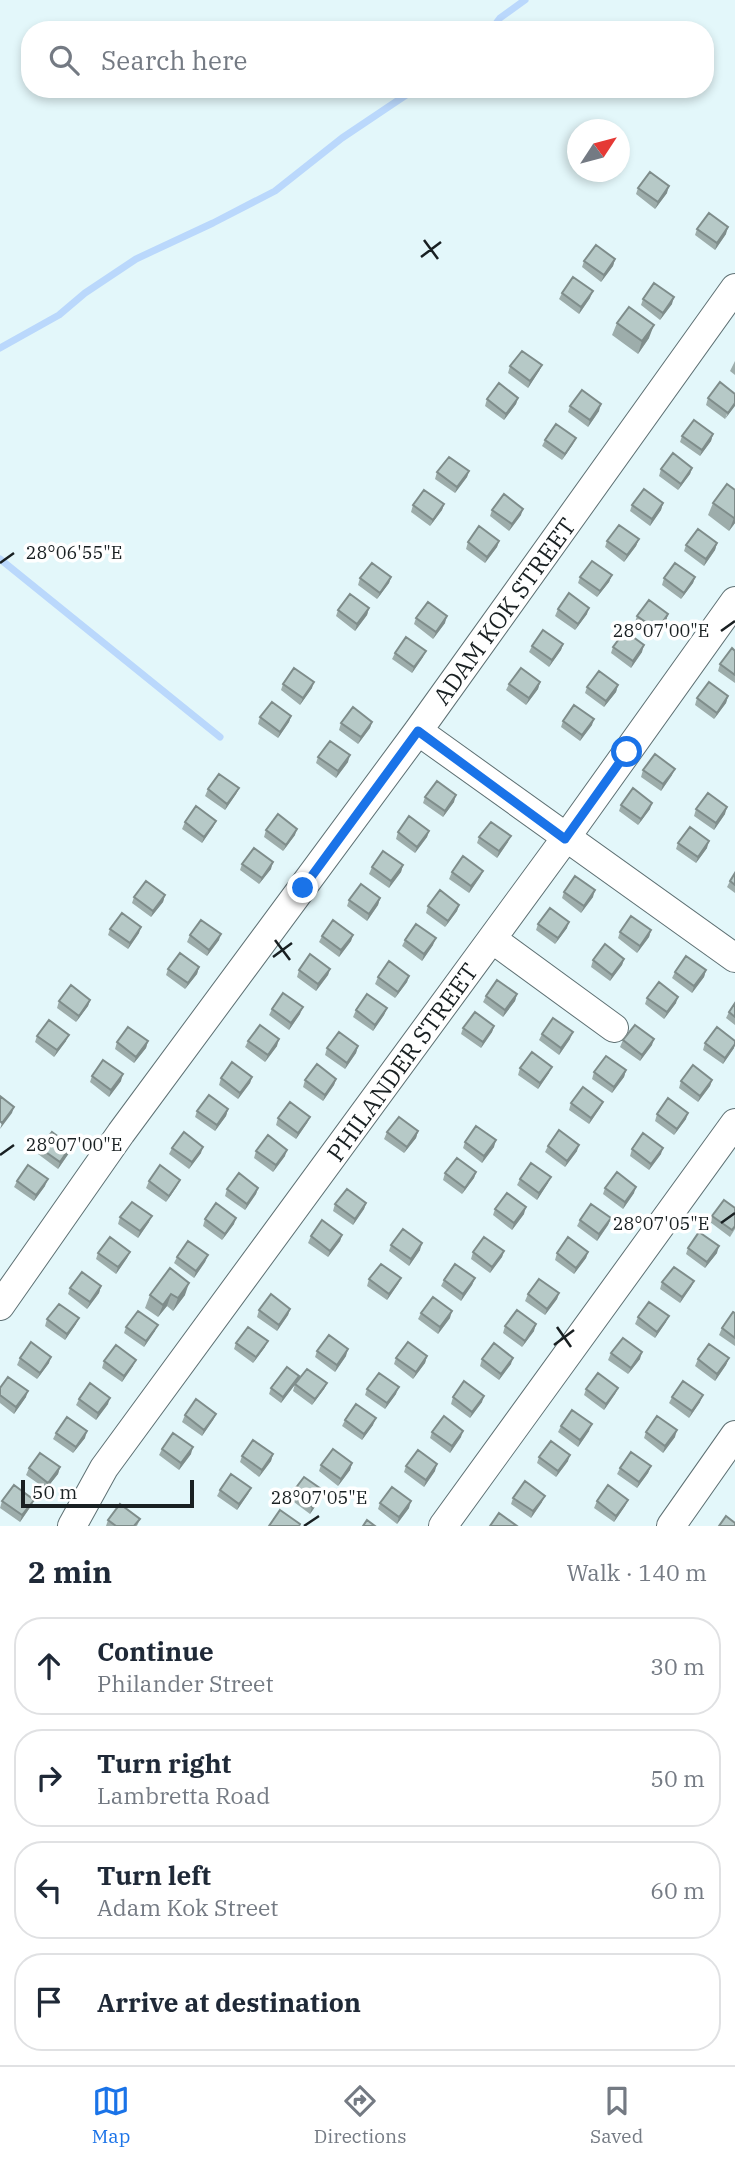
<!DOCTYPE html>
<html lang="en">
<head>
<meta charset="utf-8">
<style>
  body { margin:0; font-family:"IBM Plex Serif",serif; background:#f6f6f7; color:#1f2937 }
  .compass { position:absolute; left:567px; top:119px; width:63px; height:63px; border-radius:50%; background:#fff; box-shadow:0 4px 10px #0003; rotate:54deg }
  .scale { position:absolute; left:21px; bottom:18px; width:173px; box-sizing:border-box; padding-left:7px; border:4px solid #192022; border-top:0; font-size:19px; line-height:24px; white-space:nowrap; color:#192022; -webkit-text-stroke:5px #fff; paint-order:stroke }
  .stop { position:absolute; width:21px; height:21px; margin:-16px; border:5px solid #1a73e8; border-radius:50%; background:#fff }
  .stop.end { background:#1a73e8; border-color:#fff; box-shadow:0 2px 7px #0008 }
  .list { margin:0; padding:0; list-style:none }
  h2 { display:flex; justify-content:space-between; align-items:center; height:91px; margin:0; padding:0 28px; font-size:30px }
  h2 small { font-size:23px; font-weight:400; color:#747a83 }
  .list li { display:grid; grid-template-columns:46px 1fr auto; gap:21px; align-items:center; box-sizing:border-box; height:98px; margin:0 14px 14px; padding:0 14px; border:2px solid #e0e1e3; border-radius:28px }
  .list b { display:block; font-size:26px; white-space:nowrap }
  .list p { margin:0; font-size:23px; white-space:nowrap; color:#747a83 }
  .list em { font-size:23px; font-style:normal; color:#747a83 }
  .icon { flex:none; width:38px; height:38px; fill:none; stroke:currentColor; stroke-width:2; stroke-linecap:round; stroke-linejoin:round }
  .map { position:relative; flex:none; width:735px; height:1526px; overflow:hidden }
  .search { position:absolute; background:#fff; box-shadow:0 4px 10px #0003; left:21px; right:21px; top:21px; height:77px; display:flex; align-items:center; gap:18px; box-sizing:border-box; padding:0 24px; border-radius:28px; color:#747a83; font-size:26px }
  .sheet { height:539px; background:#fff }
  nav { display:flex; justify-content:space-around; align-items:center; box-sizing:border-box; height:98px; border-top:2px solid #e0e1e3; background:#fff; font-size:19px; color:#747a83 }
  nav a { display:grid; justify-items:center; gap:4px }
  nav .on { color:#1a73e8 }
  .map>svg:first-child { display:block }
  .lines { fill:none; stroke-linecap:round; stroke-linejoin:round }
  .stream { stroke:#bad8fc; stroke-width:7 }
  .minor-casing { stroke:#5e7073; stroke-width:30 }
  .minor { stroke:#fff; stroke-width:28 }
  .wall { fill:#9dadab }
  .shaded-wall { fill:#7f8d8b }
  .building { fill:#b6c9c7; stroke:#7f8d8b; stroke-width:2 }
  .route { stroke:#1a73e8; stroke-width:9 }
  .ticks { fill:none; stroke:#192022; stroke-width:2.5 }
  .labels { text-anchor:middle; dominant-baseline:central; stroke-width:7; stroke-linejoin:round; paint-order:stroke }
  .street-label { font-size:24px; fill:#192022; stroke:#fff }
  .ticks-label { font-size:18px; text-anchor:middle; fill:#192022; stroke:#fff; stroke-width:7; stroke-linejoin:round; paint-order:stroke }
</style>
</head>
<body>
<div class="map">
<svg width="735" height="1526" viewBox="0 0 735 1526">
  <rect width="100%" height="100%" fill="#e3f7fa"/>
  <g class="lines">
    <path class="stream" d="M491 30 500 18 525 0
      M0 348 59 315 85 293 136 259 213 223 275 191 342 138 415 89
      M0 559 220 737"/>
    <defs>
      <path id="minor" d="M418 731 735 958
        M492 939 614 1028
        M0 1306 121 1133 418 731 735 288
        M72 1526 104 1468 565 839 735 601
        M443 1526 735 1123
        M671 1526 735 1435"/>
    </defs>
    <use href="#minor" class="minor-casing"/>
    <use href="#minor" class="minor"/>
  </g>
  <path class="wall" d="M638 188 667 193 655 209 636 194Z
    M697 229 726 234 715 250 695 235Z
    M615 259 613 266 601 282 582 267 584 261Z
    M562 293 590 298 579 314 559 299Z
    M643 299 672 304 660 320 641 305Z
    M617 323 649 338 638 354 612 335Z
    M735 361V375L730 371Z
    M542 365 539 371 528 388 508 373 510 366Z
    M735 394 725 419 706 405 708 398Z
    M518 398 516 404 504 420 485 406 487 399Z
    M570 406 599 411 588 427 568 412Z
    M713 434 711 441 700 456 680 442 682 436Z
    M545 440 573 444 562 460 542 446Z
    M692 468 690 474 678 490 659 476 661 469Z
    M469 471 467 477 455 493 435 479 437 472Z
    M727 484 735 523 729 531 708 515 713 503Z
    M663 503 661 510 650 526 630 511 632 505Z
    M444 504 442 510 430 526 411 512 413 505Z
    M492 510 521 515 509 531 490 516Z
    M639 539 636 546 624 562 605 547 607 541Z
    M499 541 497 547 485 563 466 549 468 542Z
    M717 543 715 550 704 566 684 551 686 545Z
    M612 575 609 582 597 597 578 583 580 577Z
    M391 577 389 583 377 599 358 585 360 578Z
    M695 577 693 583 681 599 662 585 664 578Z
    M369 608 367 615 355 631 336 616 338 610Z
    M558 609 587 614 575 630 555 616Z
    M668 614 666 621 654 636 635 622 637 616Z
    M416 618 445 623 433 639 414 624Z
    M563 644 561 650 549 667 529 652 532 646Z
    M613 647 642 652 631 668 611 653Z
    M735 651V683L718 671 720 664Z
    M395 653 423 657 412 673 392 659Z
    M540 682 538 689 526 705 506 690 509 684Z
    M283 684 312 688 300 705 281 690Z
    M618 685 616 692 604 707 585 693 587 687Z
    M728 696 726 703 714 719 695 705 697 698Z
    M291 716 289 722 278 738 258 724 260 717Z
    M563 721 592 725 580 741 561 727Z
    M372 722 370 728 358 744 339 730 341 723Z
    M318 757 348 762 336 778 316 763Z
    M643 770 672 775 661 791 641 777Z
    M239 788 236 794 225 810 205 796 208 789Z
    M425 797 454 802 443 817 423 803Z
    M621 805 650 809 638 825 619 811Z
    M696 809 725 814 714 830 694 816Z
    M216 821 213 827 202 843 182 829 185 822Z
    M266 830 295 835 283 851 264 837Z
    M429 831 427 837 415 853 396 839 398 832Z
    M479 837 508 842 497 858 477 843Z
    M678 843 707 848 696 863 676 849Z
    M242 864 271 869 259 884 240 870Z
    M403 865 401 872 389 888 369 874 372 867Z
    M483 871 480 877 469 893 449 879 452 872Z
    M735 873V893L727 887 730 881Z
    M564 892 593 897 581 913 562 898Z
    M165 895 163 902 151 917 132 903 134 897Z
    M380 898 378 905 367 921 347 906 349 900Z
    M459 905 457 911 445 927 426 913 428 906Z
    M538 924 567 928 555 944 536 930Z
    M110 929 139 933 128 949 108 935Z
    M651 930 649 937 637 953 618 938 620 932Z
    M190 935 219 940 207 956 187 942Z
    M353 935 351 941 339 957 319 942 322 936Z
    M405 940 433 945 422 961 402 946Z
    M624 959 622 965 610 981 591 967 593 960Z
    M199 967 197 974 185 989 166 975 168 969Z
    M330 969 328 975 316 991 297 977 299 970Z
    M706 970 704 977 692 993 672 978 675 972Z
    M409 976 407 982 395 998 375 984 378 977Z
    M517 994 515 1001 503 1017 483 1002 486 996Z
    M647 998 676 1003 664 1019 645 1004Z
    M90 1000 88 1006 76 1022 57 1008 59 1001Z
    M735 1003V1025L726 1018 729 1012Z
    M387 1008 384 1015 373 1031 353 1017 356 1010Z
    M272 1009 300 1014 289 1030 269 1015Z
    M494 1026 492 1032 481 1048 461 1034 463 1028Z
    M542 1034 570 1039 559 1055 539 1040Z
    M37 1036 66 1041 54 1057 35 1042Z
    M623 1040 652 1045 640 1061 620 1047Z
    M148 1041 146 1048 134 1063 115 1049 117 1042Z
    M248 1041 277 1046 265 1062 245 1047Z
    M705 1043 734 1048 723 1064 703 1050Z
    M358 1046 356 1053 345 1069 325 1055 327 1048Z
    M520 1068 549 1073 538 1089 518 1075Z
    M626 1070 624 1077 612 1093 592 1079 594 1072Z
    M92 1076 121 1081 109 1097 90 1082Z
    M252 1077 250 1083 238 1099 219 1085 221 1078Z
    M336 1079 334 1085 323 1101 303 1087 305 1080Z
    M712 1080 710 1086 698 1102 679 1088 681 1081Z
    M603 1102 600 1108 589 1124 569 1110 571 1103Z
    M228 1109 226 1116 215 1131 195 1117 197 1111Z
    M657 1114 686 1119 674 1135 655 1121Z
    M310 1117 307 1123 296 1139 276 1125 278 1118Z
    M418 1131 416 1138 404 1153 384 1139 387 1132Z
    M465 1142 494 1147 482 1163 463 1148Z
    M548 1146 577 1151 565 1167 545 1152Z
    M40 1148 69 1153 58 1169 38 1154Z
    M172 1148 201 1153 189 1169 169 1154Z
    M632 1149 661 1154 649 1170 630 1156Z
    M256 1151 285 1156 273 1172 254 1158Z
    M476 1172 474 1178 462 1194 443 1180 445 1173Z
    M520 1179 548 1183 537 1200 517 1185Z
    M17 1181 45 1186 34 1201 14 1187Z
    M149 1181 177 1186 166 1202 146 1188Z
    M258 1188 256 1194 245 1210 225 1196 227 1189Z
    M605 1188 634 1193 623 1209 603 1194Z
    M366 1203 364 1209 353 1225 333 1211 335 1204Z
    M735 1208V1229L730 1237 710 1222 712 1216Z
    M495 1209 524 1214 512 1230 493 1215Z
    M120 1217 149 1222 138 1238 118 1224Z
    M611 1218 608 1225 597 1241 577 1226 580 1220Z
    M205 1219 234 1224 222 1240 203 1226Z
    M342 1235 340 1241 328 1257 308 1243 311 1236Z
    M391 1245 420 1250 409 1266 389 1251Z
    M688 1248 717 1253 705 1268 686 1254Z
    M504 1251 502 1257 490 1273 471 1259 473 1252Z
    M130 1252 127 1258 116 1274 96 1259 98 1253Z
    M588 1252 586 1258 574 1274 555 1260 557 1253Z
    M208 1255 205 1262 194 1278 174 1263 177 1257Z
    M170 1268 185 1295 173 1311 167 1306 158 1317 145 1308 150 1295Z
    M401 1278 398 1284 387 1300 367 1286 369 1279Z
    M475 1278 472 1285 461 1301 441 1286 444 1280Z
    M694 1281 691 1287 680 1303 660 1289 662 1282Z
    M101 1286 99 1293 87 1309 68 1294 70 1288Z
    M559 1293 557 1299 545 1315 525 1301 528 1294Z
    M290 1309 288 1315 277 1331 257 1317 259 1310Z
    M421 1313 450 1318 438 1334 418 1319Z
    M735 1313V1346L719 1335 722 1328Z
    M638 1317 666 1322 655 1338 635 1324Z
    M47 1319 76 1324 65 1340 45 1326Z
    M505 1326 534 1331 522 1347 503 1333Z
    M126 1327 155 1331 144 1347 124 1333Z
    M236 1343 265 1347 253 1363 234 1349Z
    M317 1351 346 1356 335 1372 315 1357Z
    M611 1353 640 1359 628 1374 608 1360Z
    M427 1356 425 1363 413 1379 394 1364 396 1358Z
    M20 1358 49 1363 37 1379 17 1365Z
    M729 1358 726 1365 715 1381 695 1366 698 1359Z
    M482 1359 511 1364 499 1380 480 1366Z
    M104 1361 133 1366 122 1382 102 1368Z
    M299 1376 297 1382 281 1403 269 1394 271 1388Z
    M327 1383 324 1389 312 1405 293 1391 295 1384Z
    M0 1388 26 1397 14 1414 0 1403Z
    M618 1388 615 1394 604 1410 584 1395 586 1389Z
    M367 1389 396 1394 385 1409 365 1395Z
    M453 1397 482 1402 470 1418 451 1404Z
    M672 1397 700 1402 689 1418 669 1403Z
    M79 1399 108 1404 96 1420 76 1405Z
    M216 1414 213 1420 202 1436 182 1422 185 1415Z
    M345 1420 373 1425 362 1440 342 1426Z
    M561 1426 589 1431 578 1447 558 1432Z
    M432 1432 461 1437 450 1453 430 1438Z
    M646 1432 675 1437 663 1453 644 1438Z
    M56 1433 85 1438 73 1453 53 1439Z
    M162 1449 191 1454 179 1470 159 1455Z
    M273 1454 271 1461 259 1477 240 1462 242 1456Z
    M539 1457 568 1461 556 1477 537 1463Z
    M352 1463 350 1470 338 1486 319 1471 321 1465Z
    M406 1466 435 1471 424 1487 404 1472Z
    M651 1466 648 1473 637 1488 617 1474 620 1468Z
    M60 1467 58 1474 46 1489 26 1475 29 1468Z
    M251 1488 248 1494 237 1510 217 1496 220 1490Z
    M324 1491 321 1498 310 1514 290 1499 292 1493Z
    M513 1498 542 1502 531 1518 511 1504Z
    M34 1500 31 1506 20 1522 0 1508 2 1501Z
    M628 1500 625 1506 614 1522 594 1508 597 1501Z
    M380 1503 409 1508 397 1524 378 1509Z
    M140 1519 137 1526H106L108 1520Z"/>
  <path class="shaded-wall" d="M669 186 667 193 655 209 658 202Z
    M728 227 726 234 715 250 717 243Z
    M615 259 613 266 601 282 604 275Z
    M593 291 590 298 579 314 581 307Z
    M674 297 672 304 660 320 663 313Z
    M654 325 649 338 638 354 642 341Z
    M542 365 539 371 528 388 530 381Z
    M518 398 516 404 504 420 506 414Z
    M735 403V406L725 419 728 413Z
    M601 404 599 411 588 427 590 420Z
    M713 434 711 441 700 456 702 450Z
    M576 438 573 444 562 460 565 454Z
    M692 468 690 474 678 490 681 484Z
    M469 471 467 477 455 493 457 487Z
    M663 503 661 510 650 526 652 519Z
    M444 504 442 510 430 526 433 520Z
    M523 509 521 515 509 531 512 524Z
    M735 517V523L729 531 734 518Z
    M639 539 636 546 624 562 627 555Z
    M499 541 497 547 485 563 487 557Z
    M717 543 715 550 704 566 706 559Z
    M612 575 609 582 597 597 600 591Z
    M391 577 389 583 377 599 380 593Z
    M695 577 693 583 681 599 684 593Z
    M369 608 367 615 355 631 357 624Z
    M589 608 587 614 575 630 578 624Z
    M668 614 666 621 654 636 657 630Z
    M447 616 445 623 433 639 436 632Z
    M563 644 561 650 549 667 552 660Z
    M644 645 642 652 631 668 633 661Z
    M426 651 423 657 412 673 414 667Z
    M314 682 312 688 300 705 303 698Z
    M540 682 538 689 526 705 529 698Z
    M618 685 616 692 604 707 606 701Z
    M728 696 726 703 714 719 717 713Z
    M291 716 289 722 278 738 280 732Z
    M594 719 592 725 580 741 582 735Z
    M372 722 370 728 358 744 361 737Z
    M350 755 348 762 336 778 338 771Z
    M675 769 672 775 661 791 663 784Z
    M239 788 236 794 225 810 227 804Z
    M456 795 454 802 443 817 445 811Z
    M652 803 650 809 638 825 641 819Z
    M727 807 725 814 714 830 716 823Z
    M216 821 213 827 202 843 204 837Z
    M297 829 295 835 283 851 286 845Z
    M429 831 427 837 415 853 417 847Z
    M511 836 508 842 497 858 499 851Z
    M709 841 707 848 696 863 698 857Z
    M273 862 271 869 259 884 262 878Z
    M403 865 401 872 389 888 391 881Z
    M483 871 480 877 469 893 471 886Z
    M595 890 593 897 581 913 584 906Z
    M165 895 163 902 151 917 153 911Z
    M380 898 378 905 367 921 369 914Z
    M459 905 457 911 445 927 448 921Z
    M569 922 567 928 555 944 558 938Z
    M141 927 139 933 128 949 130 943Z
    M651 930 649 937 637 953 640 946Z
    M221 934 219 940 207 956 209 950Z
    M353 935 351 941 339 957 341 950Z
    M436 938 433 945 422 961 424 954Z
    M624 959 622 965 610 981 612 975Z
    M199 967 197 974 185 989 188 983Z
    M330 969 328 975 316 991 318 984Z
    M706 970 704 977 692 993 694 986Z
    M409 976 407 982 395 998 398 992Z
    M517 994 515 1001 503 1017 505 1010Z
    M678 997 676 1003 664 1019 667 1012Z
    M90 1000 88 1006 76 1022 79 1016Z
    M303 1007 300 1014 289 1030 291 1023Z
    M387 1008 384 1015 373 1031 375 1025Z
    M494 1026 492 1032 481 1048 483 1042Z
    M573 1032 570 1039 559 1055 561 1048Z
    M69 1035 66 1041 54 1057 57 1050Z
    M279 1039 277 1046 265 1062 268 1055Z
    M654 1039 652 1045 640 1061 642 1055Z
    M148 1041 146 1048 134 1063 136 1057Z
    M735 1044 734 1048 723 1064 725 1058Z
    M358 1046 356 1053 345 1069 347 1063Z
    M552 1067 549 1073 538 1089 540 1083Z
    M626 1070 624 1077 612 1093 614 1087Z
    M123 1074 121 1081 109 1097 111 1090Z
    M252 1077 250 1083 238 1099 240 1093Z
    M336 1079 334 1085 323 1101 325 1095Z
    M712 1080 710 1086 698 1102 700 1096Z
    M603 1102 600 1108 589 1124 591 1118Z
    M14 1107 12 1113 0 1129 2 1123Z
    M228 1109 226 1116 215 1131 217 1125Z
    M688 1113 686 1119 674 1135 677 1129Z
    M310 1117 307 1123 296 1139 298 1133Z
    M418 1131 416 1138 404 1153 407 1147Z
    M496 1140 494 1147 482 1163 484 1156Z
    M579 1145 577 1151 565 1167 567 1161Z
    M71 1146 69 1153 58 1169 60 1162Z
    M203 1147 201 1153 189 1169 192 1162Z
    M663 1148 661 1154 649 1170 651 1164Z
    M287 1150 285 1156 273 1172 276 1165Z
    M476 1172 474 1178 462 1194 465 1188Z
    M551 1177 548 1183 537 1200 539 1193Z
    M48 1179 45 1186 34 1201 36 1195Z
    M180 1180 177 1186 166 1202 169 1196Z
    M636 1187 634 1193 623 1209 625 1202Z
    M258 1188 256 1194 245 1210 247 1204Z
    M366 1203 364 1209 353 1225 355 1219Z
    M526 1207 524 1214 512 1230 514 1223Z
    M152 1216 149 1222 138 1238 140 1231Z
    M236 1218 234 1224 222 1240 225 1234Z
    M611 1218 608 1225 597 1241 599 1234Z
    M342 1235 340 1241 328 1257 330 1251Z
    M422 1243 420 1250 409 1266 411 1259Z
    M719 1246 717 1253 705 1268 707 1262Z
    M504 1251 502 1257 490 1273 492 1267Z
    M130 1252 127 1258 116 1274 118 1267Z
    M588 1252 586 1258 574 1274 576 1268Z
    M208 1255 205 1262 194 1278 196 1271Z
    M401 1278 398 1284 387 1300 389 1294Z
    M475 1278 472 1285 461 1301 463 1294Z
    M694 1281 691 1287 680 1303 682 1297Z
    M189 1283 185 1295 173 1311 178 1298Z
    M101 1286 99 1293 87 1309 90 1302Z
    M559 1293 557 1299 545 1315 547 1309Z
    M171 1294 167 1306 158 1317 163 1305Z
    M290 1309 288 1315 277 1331 279 1325Z
    M452 1311 450 1318 438 1334 440 1327Z
    M669 1316 666 1322 655 1338 657 1332Z
    M79 1318 76 1324 65 1340 67 1334Z
    M536 1324 534 1331 522 1347 525 1341Z
    M158 1325 155 1331 144 1347 146 1341Z
    M268 1341 265 1347 253 1363 256 1357Z
    M348 1349 346 1356 335 1372 337 1365Z
    M642 1352 640 1359 628 1374 631 1368Z
    M427 1356 425 1363 413 1379 416 1372Z
    M51 1357 49 1363 37 1379 40 1373Z
    M513 1358 511 1364 499 1380 501 1374Z
    M729 1358 726 1365 715 1381 717 1374Z
    M136 1360 133 1366 122 1382 124 1376Z
    M299 1376 297 1382 281 1403 283 1397Z
    M327 1383 324 1389 312 1405 315 1399Z
    M399 1387 396 1394 385 1409 387 1403Z
    M618 1388 615 1394 604 1410 606 1404Z
    M28 1391 26 1397 14 1414 16 1407Z
    M703 1395 700 1402 689 1418 692 1411Z
    M484 1396 482 1402 470 1418 472 1412Z
    M110 1398 108 1404 96 1420 98 1413Z
    M216 1414 213 1420 202 1436 204 1430Z
    M376 1418 373 1425 362 1440 364 1434Z
    M592 1424 589 1431 578 1447 580 1440Z
    M677 1430 675 1437 663 1453 665 1446Z
    M87 1431 85 1438 73 1453 76 1447Z
    M463 1431 461 1437 450 1453 452 1446Z
    M193 1447 191 1454 179 1470 181 1463Z
    M273 1454 271 1461 259 1477 262 1470Z
    M570 1455 568 1461 556 1477 558 1471Z
    M352 1463 350 1470 338 1486 341 1479Z
    M437 1464 435 1471 424 1487 426 1480Z
    M651 1466 648 1473 637 1488 639 1482Z
    M60 1467 58 1474 46 1489 48 1483Z
    M251 1488 248 1494 237 1510 239 1504Z
    M324 1491 321 1498 310 1514 312 1507Z
    M545 1496 542 1502 531 1518 533 1511Z
    M34 1500 31 1506 20 1522 22 1515Z
    M628 1500 625 1506 614 1522 616 1516Z
    M411 1501 409 1508 397 1524 399 1517Z"/>
  <path class="building" d="M650 172 669 186 658 202 638 188Z
    M709 213 728 227 717 243 697 229Z
    M596 245 615 259 604 275 584 261Z
    M573 277 593 291 581 307 562 293Z
    M654 283 674 297 663 313 643 299Z
    M629 307 654 325 642 341 617 323Z
    M522 351 542 365 530 381 510 366Z
    M720 382 735 394V403L728 413 708 398Z
    M499 383 518 398 506 414 487 399Z
    M582 390 601 404 590 420 570 406Z
    M694 420 713 434 702 450 682 436Z
    M556 424 576 438 565 454 545 440Z
    M673 453 692 468 681 484 661 469Z
    M449 457 469 471 457 487 437 472Z
    M727 484 735 490V517L734 518 713 503Z
    M644 489 663 503 652 519 632 505Z
    M424 490 444 504 433 520 413 505Z
    M504 494 523 509 512 524 492 510Z
    M619 525 639 539 627 555 607 541Z
    M479 526 499 541 487 557 468 542Z
    M698 529 717 543 706 559 686 545Z
    M592 561 612 575 600 591 580 577Z
    M372 563 391 577 380 593 360 578Z
    M675 563 695 577 684 593 664 578Z
    M569 593 589 608 578 624 558 609Z
    M350 594 369 608 357 624 338 610Z
    M649 600 668 614 657 630 637 616Z
    M428 602 447 616 436 632 416 618Z
    M543 630 563 644 552 660 532 646Z
    M625 631 644 645 633 661 613 647Z
    M406 637 426 651 414 667 395 653Z
    M732 648 735 651V675L720 664Z
    M294 668 314 682 303 698 283 684Z
    M521 668 540 682 529 698 509 684Z
    M599 671 618 685 606 701 587 687Z
    M709 682 728 696 717 713 697 698Z
    M272 702 291 716 280 732 260 717Z
    M574 705 594 719 582 735 563 721Z
    M353 707 372 722 361 737 341 723Z
    M330 741 350 755 338 771 318 757Z
    M655 754 675 769 663 784 643 770Z
    M219 774 239 788 227 804 208 789Z
    M437 781 456 795 445 811 425 797Z
    M633 788 652 803 641 819 621 805Z
    M708 793 727 807 716 823 696 809Z
    M196 806 216 821 204 837 185 822Z
    M278 814 297 829 286 845 266 830Z
    M409 816 429 831 417 847 398 832Z
    M491 822 511 836 499 851 479 837Z
    M690 827 709 841 698 857 678 843Z
    M254 848 273 862 262 878 242 864Z
    M383 851 403 865 391 881 372 867Z
    M463 856 483 871 471 886 452 872Z
    M735 873V885L730 881Z
    M575 876 595 890 584 906 564 892Z
    M146 881 165 895 153 911 134 897Z
    M361 884 380 898 369 914 349 900Z
    M440 890 459 905 448 921 428 906Z
    M550 908 569 922 558 938 538 924Z
    M122 913 141 927 130 943 110 929Z
    M631 916 651 930 640 946 620 932Z
    M201 920 221 934 209 950 190 935Z
    M333 920 353 935 341 950 322 936Z
    M416 924 436 938 424 954 405 940Z
    M605 944 624 959 612 975 593 960Z
    M180 953 199 967 188 983 168 969Z
    M310 954 330 969 318 984 299 970Z
    M686 956 706 970 694 986 675 972Z
    M389 961 409 976 398 992 378 977Z
    M497 980 517 994 505 1010 486 996Z
    M659 982 678 997 667 1012 647 998Z
    M71 985 90 1000 79 1016 59 1001Z
    M283 993 303 1007 291 1023 272 1009Z
    M367 994 387 1008 375 1025 356 1010Z
    M735 1003V1017L729 1012Z
    M475 1012 494 1026 483 1042 463 1028Z
    M553 1018 573 1032 561 1048 542 1034Z
    M49 1020 69 1035 57 1050 37 1036Z
    M260 1025 279 1039 268 1055 248 1041Z
    M635 1025 654 1039 642 1055 623 1040Z
    M128 1027 148 1041 136 1057 117 1042Z
    M717 1027 735 1041V1044L725 1058 705 1043Z
    M339 1032 358 1046 347 1063 327 1048Z
    M532 1052 552 1067 540 1083 520 1068Z
    M606 1056 626 1070 614 1087 594 1072Z
    M103 1060 123 1074 111 1090 92 1076Z
    M232 1062 252 1077 240 1093 221 1078Z
    M317 1064 336 1079 325 1095 305 1080Z
    M693 1065 712 1080 700 1096 681 1081Z
    M583 1087 603 1102 591 1118 571 1103Z
    M209 1095 228 1109 217 1125 197 1111Z
    M0 1096 14 1107 2 1123 0 1121Z
    M668 1098 688 1113 677 1129 657 1114Z
    M290 1102 310 1117 298 1133 278 1118Z
    M399 1117 418 1131 407 1147 387 1132Z
    M476 1126 496 1140 484 1156 465 1142Z
    M559 1130 579 1145 567 1161 548 1146Z
    M52 1132 71 1146 60 1162 40 1148Z
    M184 1132 203 1147 192 1162 172 1148Z
    M643 1133 663 1148 651 1164 632 1149Z
    M268 1135 287 1150 276 1165 256 1151Z
    M457 1158 476 1172 465 1188 445 1173Z
    M531 1163 551 1177 539 1193 520 1179Z
    M28 1165 48 1179 36 1195 17 1181Z
    M160 1165 180 1180 169 1196 149 1181Z
    M617 1172 636 1187 625 1202 605 1188Z
    M239 1173 258 1188 247 1204 227 1189Z
    M347 1189 366 1203 355 1219 335 1204Z
    M507 1193 526 1207 514 1223 495 1209Z
    M724 1200 735 1208V1226L732 1230 712 1216Z
    M132 1202 152 1216 140 1231 120 1217Z
    M216 1203 236 1218 225 1234 205 1219Z
    M591 1204 611 1218 599 1234 580 1220Z
    M322 1220 342 1235 330 1251 311 1236Z
    M403 1229 422 1243 411 1259 391 1245Z
    M699 1232 719 1246 707 1262 688 1248Z
    M110 1237 130 1252 118 1267 98 1253Z
    M484 1237 504 1251 492 1267 473 1252Z
    M568 1237 588 1252 576 1268 557 1253Z
    M188 1241 208 1255 196 1271 177 1257Z
    M381 1264 401 1278 389 1294 369 1279Z
    M455 1264 475 1278 463 1294 444 1280Z
    M674 1267 694 1281 682 1297 662 1282Z
    M170 1268 189 1283 178 1298 171 1294 163 1305 150 1295Z
    M82 1272 101 1286 90 1302 70 1288Z
    M539 1279 559 1293 547 1309 528 1294Z
    M271 1294 290 1309 279 1325 259 1310Z
    M433 1297 452 1311 440 1327 421 1313Z
    M649 1302 669 1316 657 1332 638 1317Z
    M59 1304 79 1318 67 1334 47 1319Z
    M517 1310 536 1324 525 1341 505 1326Z
    M138 1311 158 1325 146 1341 126 1327Z
    M733 1312 735 1313V1338L722 1328Z
    M248 1327 268 1341 256 1357 236 1343Z
    M329 1335 348 1349 337 1365 317 1351Z
    M623 1338 642 1352 631 1368 611 1353Z
    M31 1342 51 1357 40 1373 20 1358Z
    M408 1342 427 1356 416 1372 396 1358Z
    M494 1343 513 1358 501 1374 482 1359Z
    M709 1344 729 1358 717 1374 698 1359Z
    M116 1345 136 1360 124 1376 104 1361Z
    M287 1367 299 1376 283 1397 271 1388Z
    M307 1369 327 1383 315 1399 295 1384Z
    M379 1373 399 1387 387 1403 367 1389Z
    M598 1373 618 1388 606 1404 586 1389Z
    M8 1377 28 1391 16 1407 0 1395V1388Z
    M464 1381 484 1396 472 1412 453 1397Z
    M683 1381 703 1395 692 1411 672 1397Z
    M90 1383 110 1398 98 1413 79 1399Z
    M196 1399 216 1414 204 1430 185 1415Z
    M356 1404 376 1418 364 1434 345 1420Z
    M572 1410 592 1424 580 1440 561 1426Z
    M444 1416 463 1431 452 1446 432 1432Z
    M657 1416 677 1430 665 1446 646 1432Z
    M67 1417 87 1431 76 1447 56 1433Z
    M173 1433 193 1447 181 1463 162 1449Z
    M253 1440 273 1454 262 1470 242 1456Z
    M551 1441 570 1455 558 1471 539 1457Z
    M333 1449 352 1463 341 1479 321 1465Z
    M418 1450 437 1464 426 1480 406 1466Z
    M631 1452 651 1466 639 1482 620 1468Z
    M40 1453 60 1467 48 1483 29 1468Z
    M231 1474 251 1488 239 1504 220 1490Z
    M304 1477 324 1491 312 1507 292 1493Z
    M525 1481 545 1496 533 1511 513 1498Z
    M14 1485 34 1500 22 1515 2 1501Z
    M608 1485 628 1500 616 1516 597 1501Z
    M392 1487 411 1501 399 1517 380 1503Z
    M120 1504 140 1519 134 1526H116L108 1520Z
    M280 1510 300 1524 299 1526H269Z
    M499 1513 517 1526H490Z
    M726 1516 735 1523V1526H719Z
    M367 1520 375 1526H363Z"/>
  <g class="lines">
    <path class="route" d="M303 888 418 731 565 839 627 752"/>
  </g>
  <path class="ticks" d="M424 240 438 259M421 257 441 242M0 563 14 553M721 631 735 621M275 940 290 960M273 957 292 943M0 1155 14 1145M721 1223 735 1213M557 1327 571 1347M554 1345 574 1330M304 1526 319 1516"/>
  <g class="labels">
    <g class="street-label">
      <text transform="translate(504 611) rotate(-54)">ADAM KOK STREET</text>
      <text transform="translate(402 1062) rotate(-54)">PHILANDER STREET</text>
    </g>
  </g>
  <g class="ticks-label">
    <text x="74" y="559">28°06'55"E</text>
    <text x="661" y="637">28°07'00"E</text>
    <text x="74" y="1151">28°07'00"E</text>
    <text x="661" y="1230">28°07'05"E</text>
    <text x="319" y="1504">28°07'05"E</text>
  </g>
</svg>
<svg class="compass" viewBox="-18 -18 36 36"><path d="M0-13l5 13h-10z" fill="#e53935"/><path d="M0 13l5-13h-10z" fill="#747a83"/></svg>
<div class="scale">50 m</div>
<div class="stop" style="left:627px;top:752px"></div>
<div class="stop end" style="left:303px;top:888px"></div>
<div class="search"><svg class="icon" aria-label="search" viewBox="0 0 24 24"><circle cx="10" cy="10" r="6"/><path d="M15 15l6 6"/></svg>Search here</div>
</div>
<section class="sheet">
<h2>2 min<small>Walk · 140 m</small></h2>
<ul class="list">
<li><svg class="icon" aria-label="ahead" viewBox="0 0 24 24"><path d="M12 20V5M6 11l6-6 6 6"/></svg><div><b>Continue</b><p>Philander Street</p></div><em>30 m</em></li>
<li><svg class="icon" aria-label="right" viewBox="0 0 24 24"><path d="M7 20v-9h11M14 6l5 5-5 5"/></svg><div><b>Turn right</b><p>Lambretta Road</p></div><em>50 m</em></li>
<li><svg class="icon" aria-label="left" viewBox="0 0 24 24"><path d="M17 20v-9H6M10 6l-5 5 5 5"/></svg><div><b>Turn left</b><p>Adam Kok Street</p></div><em>60 m</em></li>
<li><svg class="icon" aria-label="arrive" viewBox="0 0 24 24"><path d="M6 21V4h12l-3 4 3 4H6"/></svg><div><b>Arrive at destination</b></div></li>
</ul>
</section>
<nav>
<a class="on"><svg class="icon" aria-label="map" viewBox="0 0 24 24"><path d="M3 6l6-2 6 2 6-2v14l-6 2-6-2-6 2zM9 4v14M15 6v14"/></svg>Map</a>
<a><svg class="icon" aria-label="directions" viewBox="0 0 24 24"><path d="M12 3l9 9-9 9-9-9zM9 14v-3h6M13 9l2 2-2 2"/></svg>Directions</a>
<a><svg class="icon" aria-label="saved" viewBox="0 0 24 24"><path d="M7 4h10v16l-5-4-5 4z"/></svg>Saved</a>
</nav>
</body>
</html>
